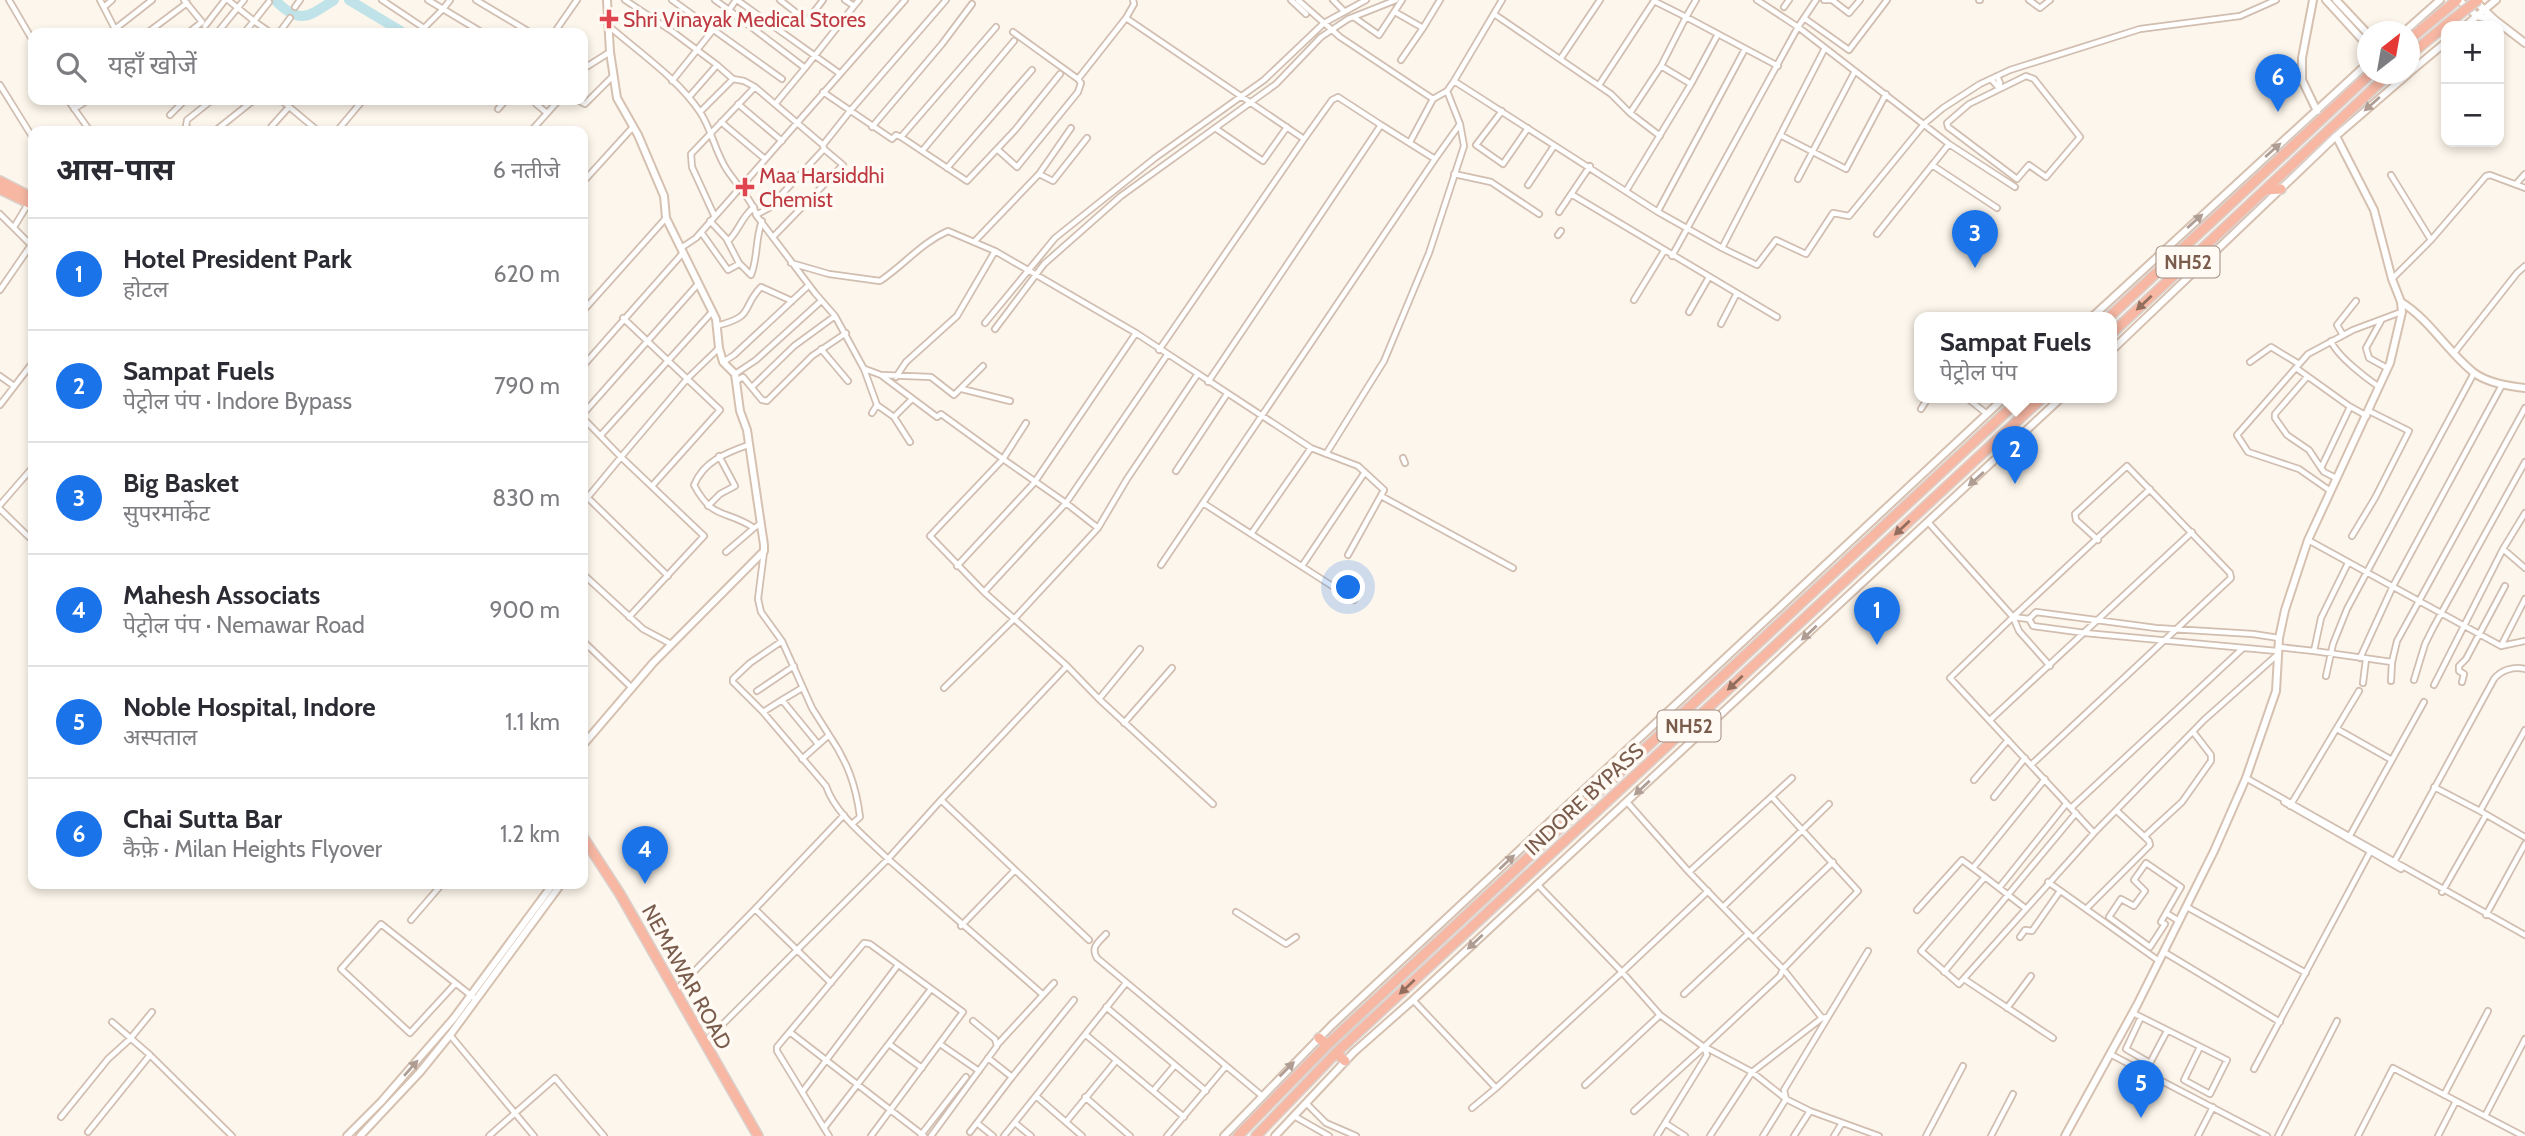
<!DOCTYPE html>
<html lang="hi">
<head>
<meta charset="utf-8">
<style>
  body { margin:0; font-family:Cabin,"Noto Sans Devanagari",sans-serif; background:#f7f7f7; color:#2b2b33 }
  .controls { position:absolute; right:21px; top:21px; display:grid; overflow:hidden; border-radius:14px; box-shadow:0 4px 10px #0003 }
  .controls button { width:63px; height:63px; display:grid; place-items:center; padding:0; border:0; border-bottom:2px solid #e1e1e2; background:#fff; color:#2b2b33; font:35px sans-serif }
  .compass { position:absolute; left:2357px; top:21px; width:63px; height:63px; border-radius:50%; background:#fff; box-shadow:0 4px 10px #0003; rotate:31deg }
  .you { position:absolute; left:1349px; top:588px; width:24px; height:24px; margin:-18px; border:5px solid #fff; border-radius:50%; background:#1a73e8; box-shadow:0 0 0 10px #1a73e833 }
  .badge { display:grid; place-items:center; width:46px; height:46px; border-radius:50%; background:#1a73e8; color:#fff; font-size:23px; font-weight:700 }
  .pin { position:absolute; translate:-50% -58px; filter:drop-shadow(0 2px 4px #0008) }
  .pin::after { content:''; position:absolute; top:37px; width:24px; height:21px; background:inherit; clip-path:polygon(0 0,100% 0,50% 100%) }
  .popup { position:absolute; left:1914px; top:312px; width:203px; height:91px; box-sizing:border-box; display:grid; place-content:center; border-radius:14px; background:#fff; filter:drop-shadow(0 2px 5px #0005); font-size:23px; white-space:nowrap; color:#7c7c81 }
  .popup b { font-size:26px; color:#2b2b33 }
  .popup::after { content:''; position:absolute; left:50%; top:100%; margin-left:-14px; border:14px solid transparent; border-top-color:#fff }
  .list { margin:0; padding:0; list-style:none }
  h2 { display:flex; justify-content:space-between; align-items:center; height:91px; margin:0; padding:0 28px; font-size:30px }
  h2 small { font-size:23px; font-weight:400; color:#7c7c81 }
  .list li { display:grid; grid-template-columns:46px 1fr auto; gap:21px; align-items:center; box-sizing:border-box; height:112px; padding:0 28px; border-top:2px solid #e1e1e2 }
  .list b { display:block; font-size:26px; white-space:nowrap }
  .list p { margin:0; font-size:23px; white-space:nowrap; color:#7c7c81 }
  .list em { font-size:23px; font-style:normal; color:#7c7c81 }
  .icon { flex:none; width:38px; height:38px; fill:none; stroke:currentColor; stroke-width:2; stroke-linecap:round; stroke-linejoin:round }
  .map { position:relative; flex:none; width:2525px; height:1136px; overflow:hidden }
  .search { position:absolute; background:#fff; box-shadow:0 4px 10px #0003; left:28px; top:28px; width:560px; height:77px; display:flex; align-items:center; gap:18px; box-sizing:border-box; padding:0 24px; border-radius:14px; color:#7c7c81; font-size:26px }
  .panel { position:absolute; background:#fff; box-shadow:0 4px 10px #0003; left:28px; top:126px; width:560px; height:763px; border-radius:14px }
  .map>svg:first-child { display:block }
  .lines { fill:none; stroke-linecap:round; stroke-linejoin:round }
  .river { stroke:#bfe3e8; stroke-width:10 }
  .street-casing { stroke:#d1beb0; stroke-width:8 }
  .secondary-casing { stroke:#d6c0b0; stroke-width:10 }
  .highway-casing { stroke:#dad1cd; stroke-width:12 }
  .street { stroke:#fff; stroke-width:4.5 }
  .secondary { stroke:#fff; stroke-width:6 }
  .highway { stroke:#f7b7a3; stroke-width:9 }
  .highway-bridge-casing { stroke:#dad1cd; stroke-width:12; stroke-linecap:butt }
  .highway-bridge { stroke:#f7b7a3; stroke-width:9 }
  .oneway { fill:#af9d94 }
  .oneway2 { fill:#936e5e }
  .health-dot { fill:#e0444e; stroke:#fffaf3; stroke-width:2.5 }
  .labels { text-anchor:middle; dominant-baseline:central; stroke-width:7; stroke-linejoin:round; paint-order:stroke }
  .shield { fill:#fffaf3; stroke:#a28b7f; stroke-width:2 }
  .shield-label { font-size:19px; font-weight:bold; fill:#7a5c4d }
  .health-label { font-size:21px; fill:#be3a42; stroke:#fffaf3; text-anchor:start }
  .street-label { font-size:21px; fill:#7a5c4d; stroke:#fffaf3 }
</style>
</head>
<body>
<div class="map">
<svg width="2525" height="1136" viewBox="0 0 2525 1136">
  <rect width="100%" height="100%" fill="#fdf6ec"/>
  <g class="lines">
    <path class="river" d="M275 0C300 26 309 16 334 0
      M349 0 404 33"/>
    <defs>
      <path id="street" d="M9 0 33 41
        M100 0 117 33
        M184 0 202 22 188 33
        M228 0 254 21 269 2
        M382 0 424 28 420 33
        M450 0 443 9 483 33
        M476 0 531 33
        M625 0 673 32 717 65
        M672 0 782 79
        M736 0 729 10 805 68 854 6
        M737 0 839 73
        M780 0 807 21 823 0
        M845 0 854 6 859 0
        M1291 0 1306 14
        M1298 0 1340 37 1433 99
        M1333 0 1344 11
        M1502 0 1454 81 1658 212 1722 248 1757 265 1776 240 1806 254 1833 213 1849 216 1925 123 1943 108 1980 84 2010 70 2140 29 2240 16 2276 0
        M1757 0 1798 27 1949 144 2015 187
        M1824 0H1831
        M1832 0 1849 13 1860 0
        M1979 0H1980
        M2029 0 2040 8 2050 0
        M1654 1 1686 17 1696 0
        M104 7 112 0
        M295 7 300 0
        M1784 7 1789 0
        M1395 12 1423 28 1440 0
        M1494 14 1611 94 1630 113
        M1126 18 1304 139 1159 350
        M1355 18 1379 35 1402 0
        M1804 18 1849 50 1887 0
        M205 26 225 0
        M610 27C640 53 678 79 700 112 712 130 715 152 727 170 734 181 755 204 756 215L815 293 835 316 864 369 877 405 872 413
        M424 28 443 9 428 0
        M115 29 152 0
        M1013 32 1078 79
        M147 33 187 3
        M217 33 244 0
        M244 33 254 21 271 33
        M279 33 290 18
        M554 33 577 0
        M1561 58 1600 0
        M1401 60 1423 28
        M583 69 610 52
        M2026 76 2034 79 2080 137 2046 177 2029 165 2017 179 1948 127 1947 123 1969 104Z
        M733 79 744 81 755 87 823 145
        M1991 79 1999 88 2000 83 1997 76
        M672 81 729 10 715 0
        M1691 84 1718 34
        M0 85 33 138
        M1599 85 1654 1
        M823 92 892 139 896 135 901 137 967 181 1015 130 1060 74
        M689 97 717 65 733 79 700 112
        M68 100 90 131
        M281 100 318 131
        M537 100 536 104 547 113
        M577 100 585 104 613 76
        M776 103 805 68
        M738 104 782 141
        M74 109 88 100
        M498 109 506 100
        M1502 111 1476 145 1503 164 1528 128
        M170 115 185 100
        M721 122 765 159
        M872 127 942 44 972 4
        M1215 128 1263 161 1287 127
        M190 131 186 126 187 120 212 100
        M215 131 254 100
        M273 131 271 127 289 107
        M337 131 363 100
        M531 131 559 100
        M1780 135 1846 169 1886 94
        M1660 136 1630 113 1661 66
        M901 137 996 27
        M1410 142 1433 99 1447 91 1454 81
        M997 149 1017 167 1078 92 1081 83 1078 79 1126 18 1134 4 1133 0
        M922 151 1014 41
        M1435 159 1460 124
        M1932 165 1997 208
        M947 168 1032 70
        M1039 174 1053 181 1087 138
        M1454 174 1491 182 1539 214
        M2391 175 2431 240
        M1798 179 1855 71
        M583 182 633 127
        M2517 183 2525 174
        M1528 185 1554 146
        M1626 191 1691 84 1661 66 1686 17 1778 66
        M1571 194 1777 317
        M1658 211 1745 49
        M1559 212 1590 166
        M0 214 33 247
        M714 215 692 167 691 154 755 87
        M756 215 769 208 824 149 823 145 850 111 946 0
        M710 221 726 238 739 263 751 275C758 258 755 240 762 221
        M14 227 28 204
        M701 232 728 270 739 264
        M1877 234 1949 144
        M1558 235 1561 231
        M773 237 843 165 824 149
        M728 241C739 231 740 219 754 207
        M974 242 1039 174 1071 128
        M681 248 696 238 905 0
        M1722 248 1825 48
        M1672 256 1798 27 1816 0
        M791 263 829 274 880 281C904 265 921 243 948 231L995 251 1136 333 1034 483 957 566
        M2392 279 2431 240 2486 176 2490 175 2525 188
        M0 290 31 245
        M1634 300 1664 251
        M583 311 666 218
        M1689 312 1709 277
        M623 318 720 410 652 486
        M2381 321 2366 348 2369 358 2387 368
        M985 323 1055 238 1155 158 1264 80 1324 23 1366 0
        M1721 324 1737 293
        M716 326C756 316 740 309 761 287L792 301
        M995 329 1044 264 1121 196 1276 84 1321 37 1348 19 1396 0
        M1136 333 1311 448 1358 466 1384 490 1348 555
        M2343 335 2337 325 2356 301
        M2331 341C2337 356 2366 378 2379 387
        M821 349 848 381
        M2454 353 2517 273 2525 266
        M723 362 734 355 809 285
        M2250 362 2271 347 2299 364
        M583 366 682 254
        M2296 368 2349 406 2367 416
        M865 369 881 375 937 417 941 414 1003 459 930 536 984 592
        M735 374 756 360 821 301
        M882 375 931 377 954 395 983 366
        M0 376 14 386
        M896 377 906 362 957 316 995 251
        M2307 377 2275 414V418L2287 435 2309 450 2321 468 2350 407
        M736 381 743 377 762 400 767 401 812 356 846 333
        M1208 382 1381 125 1338 97 1332 100 1304 139
        M752 387 794 346 835 316
        M962 389 1010 401
        M1967 398 1987 414
        M0 405 33 362
        M877 405 894 417 910 442
        M1921 409 1928 398
        M583 414 698 284
        M894 417 912 399
        M583 418 621 457 687 379 719 348
        M1026 423 1003 459 1066 503 1098 528 1127 479 1197 375
        M601 435 712 312
        M748 445C726 453 704 461 694 485 713 521 726 509 754 528L760 524
        M1326 454 1384 361 1429 253 1464 146 1460 124 1447 91
        M1403 458 1405 463
        M2321 468 2324 472 2336 478
        M1176 471 1227 394
        M2329 490 2299 469 2248 452 2237 435 2308 354 2353 330 2401 312
        M583 493 668 576
        M1381 496 1513 568
        M583 503 621 457 704 536 629 617
        M1203 503 1354 600
        M0 505 33 467
        M708 506 720 494 735 486 719 456
        M0 509 33 541
        M1928 522 2013 617 2029 619 2033 626 2085 633 2277 651
        M1251 534 1311 448
        M2352 536 2375 498 2409 431 2369 411
        M2308 540 2419 601 2525 408
        M2503 549 2525 568
        M726 552 754 528
        M764 552 758 599 761 612 782 641 812 708 829 735 802 759
        M1161 565 1435 159 1381 125
        M1302 566 1365 472
        M583 574 643 629 671 644
        M2013 617 1950 678 2094 833
        M2029 619 2036 612 2156 628 2253 634 2279 638
        M583 641 632 688
        M782 641 750 663 733 679V682L763 712 826 786C836 815 866 837 888 859L941 800
        M2501 646 2525 599
        M2278 647 2314 651 2321 618 2348 563
        M2314 651 2392 662 2397 641 2419 601 2501 646 2525 641
        M2360 658 2393 586 2502 385
        M1067 666 1099 699 1213 804
        M2050 666 2019 631 2013 617 2150 489
        M2326 676 2333 644 2347 609 2474 373
        M2414 680 2425 644 2433 628 2525 462
        M2391 681 2392 662
        M2462 682 2464 674 2459 671V666L2466 659 2505 586
        M2363 683 2366 659
        M2434 685 2503 549 2525 513
        M944 688 1014 619 1098 528
        M757 691 794 666
        M1099 699 1140 649
        M782 700 802 688
        M763 712 782 700 818 744
        M1990 720 2192 532
        M1124 723 1172 668
        M2337 729 2390 759
        M2525 730 2480 811 2525 837
        M829 735C847 761 856 785 860 817L852 824
        M2031 765 2231 578 2230 573 2127 466 2075 514 2076 520 2098 540
        M2246 778 2525 935
        M1974 780 2008 740
        M2434 787 2480 811
        M1994 797 2025 758
        M1627 802 1689 872 1783 969 1858 891 1772 797
        M2284 802 2401 869
        M2290 806 2359 691
        M2071 808 2242 649
        M2145 836 2182 802 2211 761V755L2194 733
        M2348 839 2424 702
        M2393 864 2494 679C2501 670 2514 666 2525 669
        M1973 868 2045 779
        M1689 872 1792 778
        M2048 882 2159 961
        M1537 884 1622 972 1708 891
        M1999 888 2066 804
        M2442 892 2486 815
        M1723 907 1829 804
        M2187 907 2306 973
        M2025 908 1985 877 1921 951 1959 984 2094 833 2204 720 2277 655
        M2086 909 2150 845 2149 841 2117 811
        M1917 910 1962 860 1985 877
        M1236 912 1286 944 1296 937
        M2166 913 2161 922 2165 924 2150 947 2109 917 2121 899 2134 906 2145 891 2134 880 2146 863 2181 887 2166 913 2179 921
        M2486 915 2525 844
        M411 920 442 884
        M961 926 1015 870
        M1106 934C1099 942 1090 947 1097 958L1261 1095
        M2020 937 2025 930 2032 931 2060 891
        M1753 938 1833 862
        M1089 940 941 800 1067 666 984 592 1066 503 1167 355
        M2164 952 2280 1022
        M1944 972 2076 813
        M1964 979 2053 1038
        M831 983 755 909 844 815
        M455 984 410 1033 341 969 381 924 473 997
        M675 991 755 909
        M1684 994 1748 934
        M1413 1000 1496 1088 1622 972 1660 1015
        M1106 1007 1206 1091
        M2007 1008 2031 976
        M2133 1013 2227 1060 2210 1094 2184 1080 2200 1047
        M1828 1017 1868 951
        M2141 1017 2126 1049 2150 1063 2167 1031
        M112 1022 150 1055 232 1136
        M791 1033 924 1136
        M450 1035 534 1136
        M1086 1035 1184 1117
        M705 1042 888 859 1041 993
        M889 1044 922 1068
        M940 1044 979 1071
        M997 1045 1054 983
        M1705 1047 1752 1072 1822 1018
        M2110 1054 2267 1136
        M988 1058 1012 1077 1074 1000
        M2254 1069 2370 852
        M1585 1085 1660 1015 1704 1047 1634 1111
        M803 1091 898 965
        M1153 1091 1175 1065
        M2444 1095 2488 1011
        M1036 1096 1082 1136
        M1085 1097 1130 1136
        M1306 1103 1326 1123 1356 1136
        M1472 1108 1496 1088
        M1294 1116 1329 1136
        M2485 1116 2525 1039
        M61 1117 108 1059 130 1039 152 1012
        M1066 1122 1116 1061
        M977 1123 993 1136
        M1015 1123 1031 1136
        M1665 1123 1685 1136
        M824 1128 931 989
        M88 1132 150 1055
        M970 1132 1012 1077
        M921 1135 966 1077
        M489 1136 555 1078 604 1136
        M829 1136 777 1051V1047L864 943 870 944 963 1012 871 1136
        M931 1136 997 1046 995 1039 973 1021
        M1004 1136 1126 983
        M1167 1136 1226 1066
        M1657 1136 1707 1055 1704 1047 1780 976 1783 969 1822 1018 1828 1017 1784 1090 1786 1099 1810 1111 1879 1136
        M1710 1136 1752 1072 1786 1099 1763 1136
        M1794 1136 1810 1111
        M1834 1136 1842 1123
        M1926 1136 1963 1066
        M1991 1136 2013 1094
        M2198 1136 2213 1107
        M2278 1136 2337 1021
        M2358 1136 2393 1068 2456 1101
        M2438 1136 2456 1101 2523 1136"/>
      <path id="secondary" d="M2313 0 2302 58V80L2317 111
        M2326 0 2368 46
        M2336 0 2368 34
        M2459 0 2477 16 2493 20
        M2474 0 2495 20 2525 43
        M2465 26 2496 0
        M2404 32 2440 0
        M2410 72 2446 42
        M2401 302C2430 320 2447 351 2473 372 2487 383 2508 386 2525 388
        M2091 318 2368 63
        M2111 351 2336 136 2408 74
        M583 745 653 663 764 551V545L747 430 740 411 735 374 723 362 719 348 716 319 666 218 664 196 638 135 617 98 610 52 607 0
        M347 1136 381 1102 454 1018 553 884
        M360 1136 420 1072 450 1035 561 884
        M1224 1136 1332 1025 2004 398
        M1275 1136 1354 1052 1413 1000 2061 398
        M2065 1136 2137 1005 2214 851 2246 778 2276 691 2279 638 2285 610 2308 540 2390 363 2402 312 2401 302 2392 279 2374 210 2336 136"/>
      <path id="highway" d="M2410 39 2457 0
        M2410 55 2452 20
        M0 181 33 198
        M0 189 33 205
        M2265 190 2281 189
        M2108 318 2370 74
        M2111 334 2389 74
        M583 837 620 894 758 1136
        M1319 1038 1327 1045
        M1336 1053 1345 1061
        M1238 1136 1327 1045 2021 398
        M1256 1136 1336 1053 2042 398"/>
    </defs>
    <use href="#street" class="street-casing"/>
    <use href="#secondary" class="secondary-casing"/>
    <use href="#highway" class="highway-casing"/>
    <use href="#street" class="street"/>
    <use href="#secondary" class="secondary"/>
    <use href="#highway" class="highway"/>
    <defs>
      <path id="highway-bridge" d="M2452 20 2478 0"/>
    </defs>
    <use href="#highway-bridge" class="highway-bridge-casing"/>
    <use href="#highway-bridge" class="highway-bridge"/>
  </g>
  <defs><path id="oneway-solid" d="M-6-.8H1V-3.2L6.5 0L1 3.2V.8H-6Z" transform="scale(1.75)"/></defs>
  <g class="oneway">
    <use href="#oneway-solid" transform="translate(2372 104) rotate(138)"/>
    <use href="#oneway-solid" transform="translate(2273 150) rotate(-42)"/>
    <use href="#oneway-solid" transform="translate(2195 221) rotate(-42)"/>
    <use href="#oneway-solid" transform="translate(1976 479) rotate(138)"/>
    <use href="#oneway-solid" transform="translate(1809 633) rotate(137)"/>
    <use href="#oneway-solid" transform="translate(1642 788) rotate(137)"/>
    <use href="#oneway-solid" transform="translate(1507 862) rotate(-43)"/>
    <use href="#oneway-solid" transform="translate(1475 942) rotate(137)"/>
    <use href="#oneway-solid" transform="translate(411 1068) rotate(-49)"/>
    <use href="#oneway-solid" transform="translate(1287 1069) rotate(-45)"/>
  </g>
  <g class="oneway2">
    <use href="#oneway-solid" transform="translate(2144 303) rotate(137)"/>
    <use href="#oneway-solid" transform="translate(1902 528) rotate(137)"/>
    <use href="#oneway-solid" transform="translate(1735 683) rotate(137)"/>
    <use href="#oneway-solid" transform="translate(1407 987) rotate(137)"/>
  </g>
  <g class="health-dot">
    <path d="M605.5 8.5h7v7h7v7h-7v7h-7v-7h-7v-7h7z"/>
    <path d="M741.5 176.5h7v7h7v7h-7v7h-7v-7h-7v-7h7z"/>
  </g>
  <g class="labels">
    <g class="shield">
      <rect x="2156.5" y="246.5" width="63" height="31" rx="5"/>
      <rect x="1657.5" y="710.5" width="63" height="31" rx="5"/>
    </g>
    <g class="shield-label">
      <text x="2188" y="262">NH52</text>
      <text x="1689" y="726">NH52</text>
    </g>
    <g class="health-label">
      <text x="623" y="19">Shri Vinayak Medical Stores</text>
      <text x="759" y="175">Maa Harsiddhi<tspan x="759" dy="24">Chemist</tspan></text>
    </g>
    <g class="street-label">
      <text transform="translate(1584 799) rotate(-43)">INDORE BYPASS</text>
      <text transform="translate(687 977) rotate(61)">NEMAWAR ROAD</text>
    </g>
  </g>
</svg>
<div class="controls">
<button>+</button>
<button>−</button>
</div>
<svg class="compass" viewBox="-18 -18 36 36"><path d="M0-13l5 13h-10z" fill="#e53935"/><path d="M0 13l5-13h-10z" fill="#7c7c81"/></svg>
<div class="you"></div>
<div class="pin badge" style="left:1877px;top:645px">1</div>
<div class="pin badge" style="left:2015px;top:484px">2</div>
<div class="popup"><b>Sampat Fuels</b>पेट्रोल पंप</div>
<div class="pin badge" style="left:1975px;top:268px">3</div>
<div class="pin badge" style="left:645px;top:884px">4</div>
<div class="pin badge" style="left:2141px;top:1118px">5</div>
<div class="pin badge" style="left:2278px;top:112px">6</div>
<div class="search"><svg class="icon" aria-label="search" viewBox="0 0 24 24"><circle cx="10" cy="10" r="6"/><path d="M15 15l6 6"/></svg>यहाँ खोजें</div>
<section class="panel">
<h2>आस-पास<small>6 नतीजे</small></h2>
<ul class="list">
<li><span class="badge">1</span><div><b>Hotel President Park</b><p>होटल</p></div><em>620 m</em></li>
<li><span class="badge">2</span><div><b>Sampat Fuels</b><p>पेट्रोल पंप · Indore Bypass</p></div><em>790 m</em></li>
<li><span class="badge">3</span><div><b>Big Basket</b><p>सुपरमार्केट</p></div><em>830 m</em></li>
<li><span class="badge">4</span><div><b>Mahesh Associats</b><p>पेट्रोल पंप · Nemawar Road</p></div><em>900 m</em></li>
<li><span class="badge">5</span><div><b>Noble Hospital, Indore</b><p>अस्पताल</p></div><em>1.1 km</em></li>
<li><span class="badge">6</span><div><b>Chai Sutta Bar</b><p>कैफ़े · Milan Heights Flyover</p></div><em>1.2 km</em></li>
</ul>
</section>
</div>
</body>
</html>
